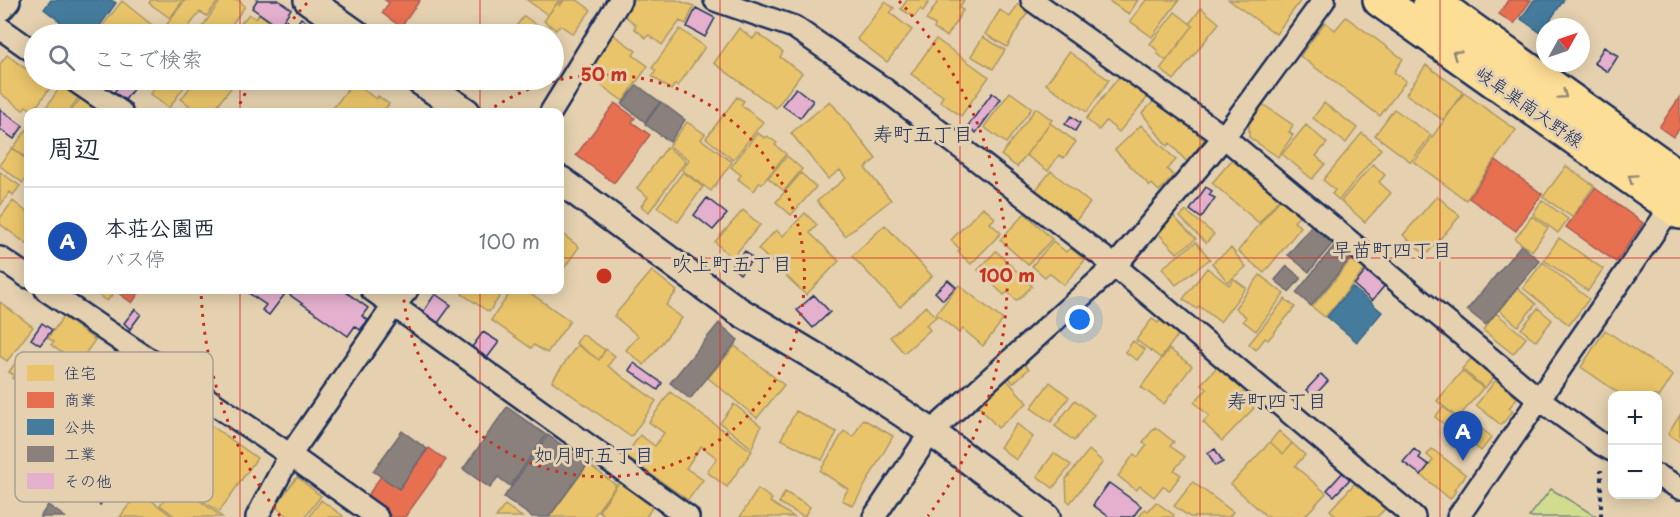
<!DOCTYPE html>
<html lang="ja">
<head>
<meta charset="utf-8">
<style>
  body { margin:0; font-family:"Playpen Sans","Klee One",sans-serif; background:#f2f2f3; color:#1f2937 }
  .controls { position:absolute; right:18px; bottom:18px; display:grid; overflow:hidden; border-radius:12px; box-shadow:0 3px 15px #0003 }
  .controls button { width:54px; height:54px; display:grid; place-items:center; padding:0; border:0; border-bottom:2px solid #e0e1e3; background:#fff; color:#1f2937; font:30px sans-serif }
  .compass { position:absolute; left:1536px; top:18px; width:54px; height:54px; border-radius:50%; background:#fff; box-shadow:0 3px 15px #0003; rotate:50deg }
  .you { position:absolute; left:1080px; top:320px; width:21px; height:21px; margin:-15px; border:4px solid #fff; border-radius:50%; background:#1a73e8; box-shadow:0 0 0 9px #1a73e833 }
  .badge { display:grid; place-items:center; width:39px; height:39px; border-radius:50%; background:#7c3aed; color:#fff; font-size:20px; font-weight:700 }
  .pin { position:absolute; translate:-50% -50px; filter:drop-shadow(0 2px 3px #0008) }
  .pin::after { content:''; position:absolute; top:32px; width:21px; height:18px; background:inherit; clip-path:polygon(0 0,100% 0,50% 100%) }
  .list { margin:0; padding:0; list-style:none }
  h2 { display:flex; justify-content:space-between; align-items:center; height:78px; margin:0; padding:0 24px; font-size:26px }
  h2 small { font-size:20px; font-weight:400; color:#747a83 }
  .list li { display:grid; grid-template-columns:39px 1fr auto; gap:18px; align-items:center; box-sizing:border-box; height:108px; padding:0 24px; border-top:2px solid #e0e1e3 }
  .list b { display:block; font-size:22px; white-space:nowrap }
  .list p { margin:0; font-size:20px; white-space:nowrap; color:#747a83 }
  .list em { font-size:20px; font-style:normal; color:#747a83 }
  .icon { flex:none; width:33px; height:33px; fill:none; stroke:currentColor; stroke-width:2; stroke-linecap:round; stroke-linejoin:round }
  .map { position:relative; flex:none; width:1680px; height:517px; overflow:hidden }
  .search { position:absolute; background:#fff; box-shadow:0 3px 15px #0003; left:24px; top:24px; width:540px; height:66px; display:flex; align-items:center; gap:15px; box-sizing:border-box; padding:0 21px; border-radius:33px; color:#747a83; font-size:22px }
  .panel { position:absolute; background:#fff; box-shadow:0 3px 15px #0003; left:24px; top:108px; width:540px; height:186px; border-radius:12px }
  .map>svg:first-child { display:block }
  .green { fill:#d1dc8f; stroke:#768676; stroke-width:1.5 }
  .homes { fill:#e9c46a; stroke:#ab9766; stroke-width:1.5 }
  .shops { fill:#e76f51; stroke:#aa5c55; stroke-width:1.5 }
  .public { fill:#457b9d; stroke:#38648a; stroke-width:1.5 }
  .industry { fill:#8a817c; stroke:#696873; stroke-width:1.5 }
  .building { fill:#e4b0cd; stroke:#1b2f5e; stroke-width:1.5 }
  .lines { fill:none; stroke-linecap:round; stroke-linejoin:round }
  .minor-casing { stroke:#1b2f5e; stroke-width:26 }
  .tertiary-casing { stroke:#1b2f5e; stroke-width:32 }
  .primary-casing { stroke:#1b2f5e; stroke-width:38 }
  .path { stroke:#1b2f5e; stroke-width:4; stroke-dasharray:4.5 4.5; stroke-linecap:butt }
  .minor { stroke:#e5d1af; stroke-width:21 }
  .tertiary { stroke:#e5d1af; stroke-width:27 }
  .primary { stroke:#fdde96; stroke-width:33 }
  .oneway { stroke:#8c867a }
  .grid { fill:none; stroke:#d62828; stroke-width:1.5; stroke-opacity:0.55 }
  .ring { fill:none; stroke:#c8321e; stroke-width:3; stroke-dasharray:3 6 }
  .labels { text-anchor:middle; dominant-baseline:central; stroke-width:6; stroke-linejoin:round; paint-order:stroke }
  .street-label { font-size:18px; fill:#1b2f5e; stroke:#e5d1af }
  .neighbourhood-label { font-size:20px; fill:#1b2f5e; stroke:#e5d1af }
  .key { fill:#e5d1af; stroke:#a8a097; stroke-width:1.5 }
  .key-label { font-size:16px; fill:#1b2f5e }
  .centre { fill:#c8321e; stroke:#e5d1af; stroke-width:3 }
  .ring-label { font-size:18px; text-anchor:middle; font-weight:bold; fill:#c8321e; stroke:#e5d1af; stroke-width:6; stroke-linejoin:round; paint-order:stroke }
</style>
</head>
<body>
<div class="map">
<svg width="1680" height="517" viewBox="0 0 1680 517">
  <rect width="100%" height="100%" fill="#e5d1af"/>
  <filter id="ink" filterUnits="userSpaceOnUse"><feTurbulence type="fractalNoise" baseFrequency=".0167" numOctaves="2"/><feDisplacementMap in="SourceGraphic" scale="12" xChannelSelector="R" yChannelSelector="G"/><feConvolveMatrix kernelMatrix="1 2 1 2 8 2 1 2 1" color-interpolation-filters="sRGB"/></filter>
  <g filter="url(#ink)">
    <path class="green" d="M1551 489 1597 517H1529Z"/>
    <path class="homes" d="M151 0H183L170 18 149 3Z
      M185 0H219L207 16 200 12 183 34H181L167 24Z
      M221 0H238L245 6 225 34H212L202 27Z
      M527 0H563L561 3 559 1 548 15Z
      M564 0H577L591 10 573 34 560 25 556 30 544 21 557 3 560 6Z
      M630 0H676L694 6 686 24 680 21 662 45 649 35 646 38 634 28 636 25 620 12Z
      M907 0H930L923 11 920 9 914 17 901 9Z
      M939 0H964L959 8 963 10 947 37 934 29 935 25 926 20Z
      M1107 0H1138L1129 14Z
      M1146 0H1179L1152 37 1130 21Z
      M1229 0H1301L1276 34Z
      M122 1 163 34H96Z
      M885 2 894 8 890 13 912 30 887 62 857 39Z
      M1018 4 1029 10 1007 47 985 34 1000 10 1010 17Z
      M1201 8 1219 23 1174 80 1160 69 1193 26 1190 23Z
      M1175 12 1193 26 1166 61 1157 53 1158 51 1150 44Z
      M249 14 256 19 259 14 278 28 270 34H232Z
      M524 16 549 34H510Z
      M1346 17 1403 59 1394 72 1406 81 1380 116 1300 56 1325 22 1335 30Z
      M739 28 753 39 757 33 783 52 780 57 802 73 776 108 714 63Z
      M680 29 705 47 678 86 675 84 671 90 652 76 656 71 652 68Z
      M608 31 636 51 633 55 648 66 623 101 580 70Z
      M983 37 1005 50 993 69 971 56Z
      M936 39 989 77 961 116 940 101 943 96 911 74Z
      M1069 52 1109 80 1087 112 1046 84Z
      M7 55 34 75V80H41L51 87 33 111 26 106 23 110 0 93V64Z
      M1426 65 1463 92 1443 120 1406 94Z
      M1122 73 1153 91 1119 132 1106 121 1099 130 1086 119Z
      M143 80H189L169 108 150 94 154 88Z
      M196 80H229L234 84 212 112H188L187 111 190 106 181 99Z
      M355 80H359L363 83 360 87 376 99 378 96 389 104 382 112H330Z
      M62 84 79 97 68 112H43Z
      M1010 92 1032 108 1006 143 984 127Z
      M1464 93 1516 130 1466 200 1414 162Z
      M737 97 744 101 741 105 763 122 733 160 706 138Z
      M1158 97 1204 140 1187 162 1170 143 1167 146 1142 113Z
      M81 98 99 111 98 112H70Z
      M830 101 876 159 865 168 891 200 845 236 817 201 846 178 840 170 828 179 791 133Z
      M1261 103 1293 125 1289 132 1293 135 1278 157 1249 137V122Z
      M1324 103 1357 128 1346 143 1313 118Z
      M1036 108 1052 120 1017 167 1001 155Z
      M1394 109 1431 135 1411 162 1375 135Z
      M687 122 705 134 701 139 732 162 711 191 682 170 689 160 669 146Z
      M1050 123 1076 142 1064 158 1059 155 1048 171 1026 155Z
      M1141 125 1176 160 1167 169 1174 176 1159 191 1152 184 1150 186 1115 150Z
      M1306 125 1327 143 1316 156 1325 164 1312 179 1282 154Z
      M28 128V159L13 148Z
      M757 133 765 138 767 136 777 143 775 145 786 154 762 184 760 182 754 191 738 179 741 175 731 167Z
      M1362 133 1381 149 1339 200 1332 194 1335 190 1323 180Z
      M667 147 686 161 649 212 641 206 648 197 637 188Z
      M12 148 28 161V176L23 183 0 166V164Z
      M1237 154 1254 175 1280 198 1259 223 1212 183Z
      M787 156 802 169 784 191 768 178Z
      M1373 164 1385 175 1379 182 1391 193 1365 222 1341 201Z
      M1566 166 1594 186 1572 217 1543 197Z
      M1051 171 1090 203 1074 223 1035 191Z
      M0 172 20 186 13 195 10 192 0 206Z
      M683 172 703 187 678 222 657 207Z
      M801 173 816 187 791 215 776 202Z
      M1437 196 1460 216 1426 255 1403 235Z
      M1282 197 1301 213 1294 222 1301 227 1264 273 1238 251Z
      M1542 200 1568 219 1558 233 1533 214Z
      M13 201 28 213V245L0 224V218Z
      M983 207 995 218 990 223 1001 233 971 264 958 252 960 249 951 240Z
      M743 210 760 225 732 258 715 242Z
      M1186 211 1214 234 1206 243 1180 217Z
      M805 213 817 225 810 233 839 261 806 295 758 249 776 230 783 236Z
      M1025 213 1052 239 1028 265 1000 240Z
      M1172 215 1196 239 1177 253 1155 230Z
      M1532 216 1548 228 1532 251 1515 239Z
      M885 225 932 276 900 307 852 256Z
      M560 232 579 247 560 274Z
      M1559 238 1603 269 1588 291 1544 260Z
      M1053 241 1066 252 1070 248 1085 260 1064 285 1049 273 1045 277 1032 266Z
      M1196 242 1210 259 1176 285 1162 268Z
      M1231 248 1246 267 1228 282 1212 263Z
      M996 251 1032 286 1019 299 1016 300 1008 292 1004 295 978 270Z
      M1355 255 1368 266 1325 317 1312 307Z
      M1543 262 1589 299 1569 325 1523 288Z
      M1207 268 1229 285 1234 279 1246 288 1220 322 1199 306 1197 309 1183 299Z
      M652 271 677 291 666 305 682 318 644 365 626 350 638 336 614 316Z
      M1260 275 1284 294 1256 331 1243 321 1246 317 1235 308Z
      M959 285 1003 320 983 346 963 329 959 333 936 314Z
      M1517 288 1536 304 1518 326 1499 310Z
      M91 290H116L107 301Z
      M464 290H504L489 312 462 294Z
      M512 290H526L570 321 547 353 534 345 531 348 491 320Z
      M1285 299 1295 307 1268 340 1265 338 1256 350 1249 344Z
      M0 302 33 327 7 361 0 356Z
      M926 306 936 317 926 325 930 330 904 353 890 337Z
      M1538 308 1552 320 1536 341 1521 329Z
      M1496 313 1526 338 1513 354 1483 330Z
      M1165 314 1183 328 1161 358 1136 340 1152 319 1158 323Z
      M63 317 95 340 78 364 51 345 54 342 48 338Z
      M1605 330 1673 376 1658 399V396H1623L1581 367Z
      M582 334 605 350 599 360 576 343Z
      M1133 341 1145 350 1137 360 1125 352Z
      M577 345 599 360 606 349 615 356 608 366 656 401 631 437 552 381Z
      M735 346 784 385 757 418 708 378Z
      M1169 349 1192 366 1164 404 1141 387Z
      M24 350 56 373 39 397 12 378 14 375 9 372Z
      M1476 353 1499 371 1485 388 1462 369Z
      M1020 360 1029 369 1013 383 1006 373Z
      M1219 365 1245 391 1241 395 1254 408 1222 441 1203 422 1209 416 1194 402 1207 389 1201 384Z
      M1462 371 1483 388 1458 418 1437 401Z
      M1003 375 1027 403 998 428 974 401Z
      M1496 380 1517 398 1509 408 1513 411 1501 425 1476 405Z
      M1050 382 1069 397 1051 422 1031 408Z
      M670 392 752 451 727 487 707 472 717 458 701 446 686 468 703 480 688 500 625 456 640 435 655 446 664 433 649 422Z
      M1075 400 1094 415 1074 441 1055 426Z
      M734 404 761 426 752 448 720 423Z
      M1443 407 1459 420 1451 430 1435 417Z
      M796 411 837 432 822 460 781 439Z
      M1680 415V442L1668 434Z
      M1467 417 1492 437 1481 451 1455 430Z
      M863 419 893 436 853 506 842 500 848 489 820 471 844 431 853 437Z
      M1017 424 1033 437 1016 460 1000 447Z
      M212 426 257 458 219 512 185 488 189 482 185 478 205 450 198 445Z
      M1155 427 1174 442 1170 446 1185 457 1174 470 1181 475 1169 491 1163 486 1154 497 1140 486 1136 490 1118 476 1134 454 1138 457 1147 445 1143 442Z
      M1279 431 1292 443 1283 454 1270 442Z
      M62 442 93 465 64 505 51 495 56 488 38 475Z
      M1270 442 1283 454 1292 443 1305 455 1295 466 1326 493 1304 517H1267L1231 484Z
      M1432 449 1466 475 1454 490 1456 491 1450 499 1421 475 1433 460 1427 455Z
      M1089 450 1103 462 1070 503 1067 500 1066 479Z
      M1054 453 1071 465 1053 488 1037 476Z
      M588 464 616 485 593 517H549Z
      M297 477 321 496 305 517H289L275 506Z
      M619 482 653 506 646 517H608L599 511Z
      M1193 482 1233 512 1229 517H1190L1174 506Z
      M1356 482 1385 509 1377 517H1337L1330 510Z
      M176 483 222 517H176L160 505Z
      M758 489 772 499 770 502 794 517H740Z
      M139 491 173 517H120Z
      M785 492 810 507 804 517 779 503Z
      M321 500 343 516 342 517H309Z
      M1156 502 1174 515 1173 517H1139L1145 509 1148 511Z
      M505 505 522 517H496Z"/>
    <path class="shops" d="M385 0H420L401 27 382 13 389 3Z
      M1508 0H1531L1514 24 1499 14Z
      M1680 97V128L1673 137 1659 127Z
      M615 103 635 118 632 122 650 135 614 183 576 155Z
      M1496 160 1542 194 1516 231 1469 198Z
      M1595 188 1643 223 1616 262 1566 227Z
      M119 290H141L132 303 117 292Z
      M429 448 446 460 405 517H392L366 498 381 476 399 489Z"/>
    <path class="public" d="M51 0H111L116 3 94 34H62L67 27 44 9Z
      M1534 0H1564L1541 33 1521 19Z
      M1352 287 1382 312 1357 342 1327 317Z"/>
    <path class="industry" d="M637 85 660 102 645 122 622 104Z
      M661 102 685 120 670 142 645 124Z
      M1315 222 1336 239 1309 272 1288 255Z
      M1338 241 1354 254 1311 306 1296 293Z
      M1521 245 1540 261 1486 325 1467 310Z
      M1287 266 1301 278 1289 292 1275 280Z
      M719 323 738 340 690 399 670 383Z
      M507 407 546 435 510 486 498 477 490 488 463 469Z
      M402 431 427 449 399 489 373 471Z
      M548 435 588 464 549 517H532L504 497Z
      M48 505 65 517H40Z"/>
    <path class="building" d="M257 0H278L291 9 279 27 252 8Z
      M696 8 715 18 705 37 687 27Z
      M301 18 318 30 315 34 290 33Z
      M1604 47 1618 56 1608 72 1594 63Z
      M124 80H132L137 84 125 100 114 92Z
      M796 88 813 101 800 118 782 105Z
      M992 93 1001 99 976 133 968 126Z
      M0 109 23 126 14 139 0 129Z
      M1071 116 1080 123 1075 131 1065 124Z
      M1206 187 1212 191 1209 195 1215 198 1201 218 1190 210Z
      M707 198 727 214 713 230 694 215Z
      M745 251 753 259 740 274 731 266Z
      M1367 270 1385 285 1372 301 1354 285Z
      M948 280 956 287 943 300 935 292Z
      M244 290H288L269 315 262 310 266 305Z
      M294 290H343L368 308 362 316 368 320 360 330 355 326 348 336 290 295Z
      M435 294 451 305 438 323 423 312Z
      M814 295 830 312 813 328 797 310Z
      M135 309 141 314 130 329 124 323Z
      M42 323 52 330 40 345 31 339Z
      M483 332 499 342 487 358 472 347Z
      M634 363 662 383 658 390 629 370Z
      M1321 374 1328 381 1314 396 1306 390Z
      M1215 449 1223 462 1215 466 1208 453Z
      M1414 449 1421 455 1419 458 1429 465 1421 475 1403 462Z
      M101 469 117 480 100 505 84 493Z
      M1344 471 1352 477 1334 496 1327 490Z
      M1109 483 1141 506 1133 517H1109L1093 505Z"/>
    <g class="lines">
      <defs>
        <path id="minor" d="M715 0 794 27 883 88 1115 266 1414 517
          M1032 0 1224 137 1539 399 1601 444 1612 450
          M0 28 34 52
          M74 80 121 112
          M551 112 620 0
          M0 258 28 277
          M46 290 290 455 377 517
          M372 290 688 517
          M1658 476 1680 488
          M257 517 290 455 394 305 407 290
          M874 517 931 432 1115 266 1224 137 1324 0
          M1458 517 1678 197"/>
        <path id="tertiary" d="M308 0 356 34
          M0 7 6 0
          M419 80 466 112
          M560 180 737 310 844 374 931 432 1046 517"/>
        <path id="primary" d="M1380 0 1680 212
          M1430 0 1680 178"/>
      </defs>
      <use href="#minor" class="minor-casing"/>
      <use href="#tertiary" class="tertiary-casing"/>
      <use href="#primary" class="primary-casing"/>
      <path class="path" d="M1601 517V470"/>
      <use href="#minor" class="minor"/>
      <use href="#tertiary" class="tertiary"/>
      <use href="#primary" class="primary"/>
    </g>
    <defs><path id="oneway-chevron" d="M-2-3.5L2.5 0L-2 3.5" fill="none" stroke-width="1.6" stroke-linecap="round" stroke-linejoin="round" transform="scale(1.5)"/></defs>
    <g class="oneway">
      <use href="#oneway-chevron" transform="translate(1456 54) rotate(-145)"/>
      <use href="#oneway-chevron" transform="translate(1563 95) rotate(35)"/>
      <use href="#oneway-chevron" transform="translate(1632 178) rotate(-145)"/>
    </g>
  </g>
  <path class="grid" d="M240 0V34M480 0V34M720 0V517M960 0V517M1200 0V517M1440 0V517M240 80V112M480 80V112M0 258H28M560 258H1680M240 290V517M480 290V517"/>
  <g class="ring">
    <path d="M487 112A201 201 0 1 1 403 290"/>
    <path d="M280 516A403 403 0 0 1 201 290M236 112A403 403 0 0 1 252 81M282 33A403 403 0 0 1 309 1M899 1A403 403 0 0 1 928 516"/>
  </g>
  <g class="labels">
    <g class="street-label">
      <text transform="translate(1530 106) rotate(35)">岐阜巣南大野線</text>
    </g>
    <g class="neighbourhood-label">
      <text x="923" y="133">寿町五丁目</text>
      <text x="1392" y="249">早苗町四丁目</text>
      <text x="732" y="263">吹上町五丁目</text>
      <text x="1277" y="400">寿町四丁目</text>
      <text x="594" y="454">如月町五丁目</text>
    </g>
  </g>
  <rect x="15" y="352" width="198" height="150" rx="9" class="key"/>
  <rect x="27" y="365" width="27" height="16" fill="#e9c46a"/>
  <rect x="27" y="392" width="27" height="16" fill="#e76f51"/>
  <rect x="27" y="419" width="27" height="16" fill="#457b9d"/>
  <rect x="27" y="446" width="27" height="16" fill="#8a817c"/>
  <rect x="27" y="473" width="27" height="16" fill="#e4b0cd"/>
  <g class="key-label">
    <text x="64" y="379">住宅</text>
    <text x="64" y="406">商業</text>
    <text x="64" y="433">公共</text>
    <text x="64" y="460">工業</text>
    <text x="64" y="487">その他</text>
  </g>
  <circle cx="604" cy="276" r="9" class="centre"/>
  <g class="ring-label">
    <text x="604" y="81">50 m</text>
    <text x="1007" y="282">100 m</text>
  </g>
</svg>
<div class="controls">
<button>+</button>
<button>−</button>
</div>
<svg class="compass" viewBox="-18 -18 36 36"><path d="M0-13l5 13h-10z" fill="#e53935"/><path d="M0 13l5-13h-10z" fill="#747a83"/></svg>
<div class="you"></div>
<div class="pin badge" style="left:1463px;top:461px;background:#1a4fb4">A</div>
<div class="search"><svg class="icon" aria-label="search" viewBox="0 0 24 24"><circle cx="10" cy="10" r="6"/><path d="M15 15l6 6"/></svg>ここで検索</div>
<section class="panel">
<h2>周辺<small></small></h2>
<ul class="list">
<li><span class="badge" style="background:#1a4fb4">A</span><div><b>本荘公園西</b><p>バス停</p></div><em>100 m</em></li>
</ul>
</section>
</div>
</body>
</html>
